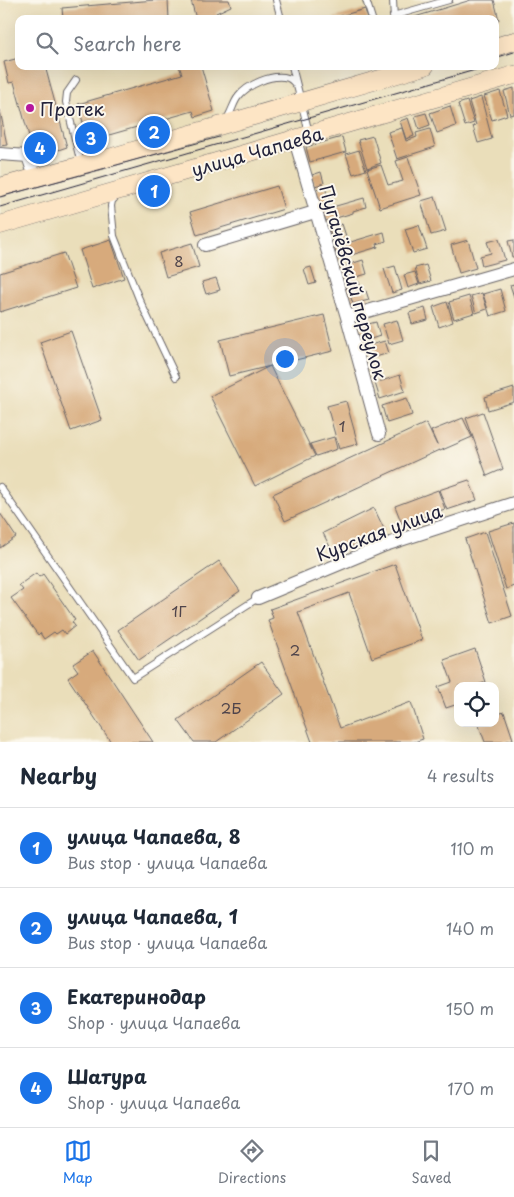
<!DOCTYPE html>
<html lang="en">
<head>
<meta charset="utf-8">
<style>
  body { margin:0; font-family:"Playpen Sans",sans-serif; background:#f2f2f3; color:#1f2937 }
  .controls { position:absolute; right:15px; bottom:15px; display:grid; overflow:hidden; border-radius:10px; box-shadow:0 5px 20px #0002 }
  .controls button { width:45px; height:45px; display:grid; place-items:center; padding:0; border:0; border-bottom:1px solid #e0e1e3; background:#fff; color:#1f2937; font:25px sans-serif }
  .you { position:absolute; left:284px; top:358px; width:18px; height:18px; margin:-12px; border:4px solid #fff; border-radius:50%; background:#1a73e8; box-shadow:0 0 0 8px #1a73e833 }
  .badge { display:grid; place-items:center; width:32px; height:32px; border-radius:50%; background:#1a73e8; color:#fff; font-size:16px; font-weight:700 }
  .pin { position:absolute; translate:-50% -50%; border:2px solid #fff; box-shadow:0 1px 5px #0006 }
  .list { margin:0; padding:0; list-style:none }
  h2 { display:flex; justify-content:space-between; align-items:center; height:65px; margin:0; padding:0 20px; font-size:21px }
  h2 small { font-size:16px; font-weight:400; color:#747a83 }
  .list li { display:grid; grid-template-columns:32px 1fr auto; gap:15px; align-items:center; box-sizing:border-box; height:80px; padding:0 20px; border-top:1px solid #e0e1e3 }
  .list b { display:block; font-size:19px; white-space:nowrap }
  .list p { margin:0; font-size:16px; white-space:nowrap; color:#747a83 }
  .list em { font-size:16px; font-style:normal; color:#747a83 }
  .icon { flex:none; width:28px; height:28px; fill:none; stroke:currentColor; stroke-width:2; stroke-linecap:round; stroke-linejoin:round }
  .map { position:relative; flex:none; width:514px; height:742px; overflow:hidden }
  .search { position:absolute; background:#fff; box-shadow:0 5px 20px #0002; left:15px; right:15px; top:15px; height:55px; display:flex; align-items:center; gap:12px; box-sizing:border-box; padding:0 18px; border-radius:10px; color:#747a83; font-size:19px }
  .sheet { height:385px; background:#fff }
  nav { display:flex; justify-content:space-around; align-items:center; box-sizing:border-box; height:70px; border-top:1px solid #e0e1e3; background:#fff; font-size:14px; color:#747a83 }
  nav a { display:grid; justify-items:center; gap:2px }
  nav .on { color:#1a73e8 }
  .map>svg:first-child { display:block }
  .building { fill:#d7aa7c }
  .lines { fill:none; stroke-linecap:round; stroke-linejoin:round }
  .service-casing { stroke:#686467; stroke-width:8 }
  .minor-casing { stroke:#686467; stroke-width:14 }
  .secondary-casing { stroke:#686467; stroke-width:19 }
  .service { stroke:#fff; stroke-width:6 }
  .minor { stroke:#fff; stroke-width:12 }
  .secondary { stroke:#fde5c5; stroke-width:18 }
  .tram { stroke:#22223b; stroke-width:1 }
  .poi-dot { fill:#b5179e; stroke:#fbf7ec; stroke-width:2 }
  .labels { text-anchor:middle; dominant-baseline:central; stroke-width:4; stroke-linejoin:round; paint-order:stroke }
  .number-label { font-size:15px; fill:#4f444b }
  .poi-label { font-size:18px; fill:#22223b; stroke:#fbf7ec; text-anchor:start }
  .street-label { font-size:18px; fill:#22223b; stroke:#fbf7ec }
</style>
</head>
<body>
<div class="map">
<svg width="514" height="742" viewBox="0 0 514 742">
  <rect width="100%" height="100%" fill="#fbf7ec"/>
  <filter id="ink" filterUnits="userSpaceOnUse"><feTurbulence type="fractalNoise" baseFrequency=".02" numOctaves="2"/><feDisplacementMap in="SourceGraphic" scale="10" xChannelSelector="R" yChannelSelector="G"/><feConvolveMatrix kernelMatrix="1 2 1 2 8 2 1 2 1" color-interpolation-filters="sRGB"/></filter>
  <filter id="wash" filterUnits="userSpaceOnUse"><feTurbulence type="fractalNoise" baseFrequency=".0096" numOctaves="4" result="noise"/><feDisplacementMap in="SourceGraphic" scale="20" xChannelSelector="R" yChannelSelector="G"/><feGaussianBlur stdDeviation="1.12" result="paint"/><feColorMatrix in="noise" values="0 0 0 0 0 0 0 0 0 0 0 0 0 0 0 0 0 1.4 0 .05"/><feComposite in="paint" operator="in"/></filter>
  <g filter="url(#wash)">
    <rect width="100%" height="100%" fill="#eadeba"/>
    <g id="blocks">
      <path class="building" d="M155 0H168L169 19H63L62 8Z
        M191 0H229L231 6 216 13 218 19H196Z
        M471 0H494L499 20 408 19Z
        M365 9 368 19H334V18Z
        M19 58V66H45L67 147 35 158 14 82 9 83 4 62Z
        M179 66H201L214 111 195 117 193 111 88 141 78 104 182 74Z
        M514 88V114L510 115 504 91Z
        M500 91 507 115 492 120 484 96Z
        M481 97 492 139 478 143 473 126 476 125 469 101Z
        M467 101 474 123 465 126 458 104Z
        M450 106 456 126 437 133 430 113Z
        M0 110 7 145 0 146Z
        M426 113 430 125 419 129 415 116Z
        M408 118 414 136 406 139 400 121Z
        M402 128 406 141 417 137 416 133 430 129 435 147 397 159 388 132Z
        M373 136 381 163 367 168 358 140Z
        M342 137 346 152 310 162 306 147Z
        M359 150 366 170 353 174 346 154Z
        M408 157 421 195 380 208 367 169 381 165 388 185 403 181 396 161Z
        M321 172 324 183 315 186 312 175Z
        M277 186 284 209 197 235 190 212Z
        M325 187 329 201 320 204 316 190Z
        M435 197 446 231 431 235 421 201Z
        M364 198 366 207 353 211V213L326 221 322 210Z
        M342 224 347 239 333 243 329 228Z
        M419 225 427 249 413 253 405 229Z
        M384 232 386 241 377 244 378 247 338 259 334 247Z
        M499 239 505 260 482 266 480 256 491 253 487 242Z
        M111 240 124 278 92 289 80 250Z
        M468 240 476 268 459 273 451 245Z
        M514 240V257H512L508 241Z
        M192 243 199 267 166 277 159 253Z
        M64 253 76 288 0 312V273Z
        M363 260 367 274 345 280 341 267Z
        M426 265 431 281 420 284 415 268Z
        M395 266 402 290 392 293 384 269Z
        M311 267 316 283 309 285 304 269Z
        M415 272 419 284 408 288 404 275Z
        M216 278 220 290 206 294 202 282Z
        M359 282 362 292 366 291 369 300 353 304 347 286Z
        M514 284V297L510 285Z
        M500 289 506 311 490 316 483 294Z
        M482 293 487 309 476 313 471 296Z
        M469 296 474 313 454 319 449 302Z
        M447 302 453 322 439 327 433 307Z
        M425 308 428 320 412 324 409 313Z
        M324 315 333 351 229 376 220 340Z
        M397 320 403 340 389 344 383 324Z
        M376 322 380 336 365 341 361 326Z
        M71 331 102 420 71 431 40 342Z
        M385 341 389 353 369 359 366 346Z
        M270 366 315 456 255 486 210 396Z
        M400 375 405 391 380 399 375 383Z
        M514 388V402L488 410 485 397Z
        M407 398 412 415 387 423 382 406Z
        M346 401 358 444 339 449 327 406Z
        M483 412 503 469 487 476 466 418Z
        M463 418 472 437 440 451 439 450 285 521 273 494 426 423 437 445 431 431Z
        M334 437 337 449 316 456 310 444Z
        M469 480 477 500 447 510 439 490Z
        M438 490 445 509 402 524 395 506Z
        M374 508 385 531 334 555 323 533Z
        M0 513 16 537 0 548Z
        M514 523V586L506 589 488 531Z
        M485 532 512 616 492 623 465 539Z
        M219 561 240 591 139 660 118 630Z
        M395 564 422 640 372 658 349 593 298 612 340 728 411 702 423 739 414 742H312L268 620 273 618 270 609Z
        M36 573 39 577 43 574 75 620 72 622 75 626 65 634 62 630 56 634 54 632 44 639 40 633 38 635 11 598 23 590 19 585Z
        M475 649 486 682 475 686H458V704L446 708 438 687 452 682 444 660Z
        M93 651 153 742H111L68 678 78 671 73 664Z
        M261 662 284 694 216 742H194L178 720Z
        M504 712 513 739 504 742H485L478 723H495V715Z"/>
    </g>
  </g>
  <g filter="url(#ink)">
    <use href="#blocks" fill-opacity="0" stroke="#686467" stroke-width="1"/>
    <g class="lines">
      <defs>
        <path id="service" d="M276 0 281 19
          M366 0 372 19
          M393 0 394 19
          M393 16 449 0
          M292 66 309 133
          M76 80 67 93 66 102 81 164
          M231 120 229 115C232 110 234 102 238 97 247 85 272 73 288 78 292 79 294 83 297 86
          M116 197 112 201 111 206 114 236 139 299 176 377
          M0 487 133 678 258 598"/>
        <path id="minor" d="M295 140 347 317 379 434
          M0 154 28 156 35 177
          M205 245 315 212
          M347 317 514 269
          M258 598 385 545 514 503"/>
        <path id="secondary" d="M495 47 514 41
          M0 187 102 160 425 66
          M0 225 514 75"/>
      </defs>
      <use href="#service" class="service-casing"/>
      <use href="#minor" class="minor-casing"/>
      <use href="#secondary" class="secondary-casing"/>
      <use href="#service" class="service"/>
      <use href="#minor" class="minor"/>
      <use href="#secondary" class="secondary"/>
      <path class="tram" d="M495 58 514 52
        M0 197 219 137
        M0 207 489 66"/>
    </g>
  </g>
  <circle class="poi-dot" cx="30" cy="108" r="5"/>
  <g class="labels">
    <g class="number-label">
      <text x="179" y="260">8</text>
      <text x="342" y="425">1</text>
      <text x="179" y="610">1Г</text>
      <text x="295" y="649">2</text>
      <text x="231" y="707">2Б</text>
    </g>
    <g class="poi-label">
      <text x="40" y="108">Протек</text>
    </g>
    <g class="street-label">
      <text transform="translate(257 151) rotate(-16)">улица Чапаева</text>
      <text transform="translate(354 282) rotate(74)">Пугачёвский переулок</text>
      <text transform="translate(379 532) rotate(-20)">Курская улица</text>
    </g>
  </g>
</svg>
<div class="controls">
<button><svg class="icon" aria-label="locate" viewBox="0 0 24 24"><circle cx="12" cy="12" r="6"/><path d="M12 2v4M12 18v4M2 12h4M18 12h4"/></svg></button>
</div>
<div class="you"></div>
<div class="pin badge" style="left:154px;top:191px">1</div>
<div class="pin badge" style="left:154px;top:132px">2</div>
<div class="pin badge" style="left:91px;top:138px">3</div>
<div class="pin badge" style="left:40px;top:148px">4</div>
<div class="search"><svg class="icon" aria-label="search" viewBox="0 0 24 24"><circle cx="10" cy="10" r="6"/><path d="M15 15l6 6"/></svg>Search here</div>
</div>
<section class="sheet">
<h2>Nearby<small>4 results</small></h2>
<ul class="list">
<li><span class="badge">1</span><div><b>улица Чапаева, 8</b><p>Bus stop · улица Чапаева</p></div><em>110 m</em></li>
<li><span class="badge">2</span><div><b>улица Чапаева, 1</b><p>Bus stop · улица Чапаева</p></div><em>140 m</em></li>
<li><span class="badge">3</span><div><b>Екатеринодар</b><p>Shop · улица Чапаева</p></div><em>150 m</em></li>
<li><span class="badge">4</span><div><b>Шатура</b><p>Shop · улица Чапаева</p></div><em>170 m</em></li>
</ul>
</section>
<nav>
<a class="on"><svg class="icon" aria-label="map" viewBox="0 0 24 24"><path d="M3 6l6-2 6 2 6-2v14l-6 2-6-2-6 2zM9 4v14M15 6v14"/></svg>Map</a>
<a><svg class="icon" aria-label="directions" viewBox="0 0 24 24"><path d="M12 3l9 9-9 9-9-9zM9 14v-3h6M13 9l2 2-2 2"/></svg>Directions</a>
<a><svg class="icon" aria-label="saved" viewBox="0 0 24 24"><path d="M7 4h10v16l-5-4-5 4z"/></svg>Saved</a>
</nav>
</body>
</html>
